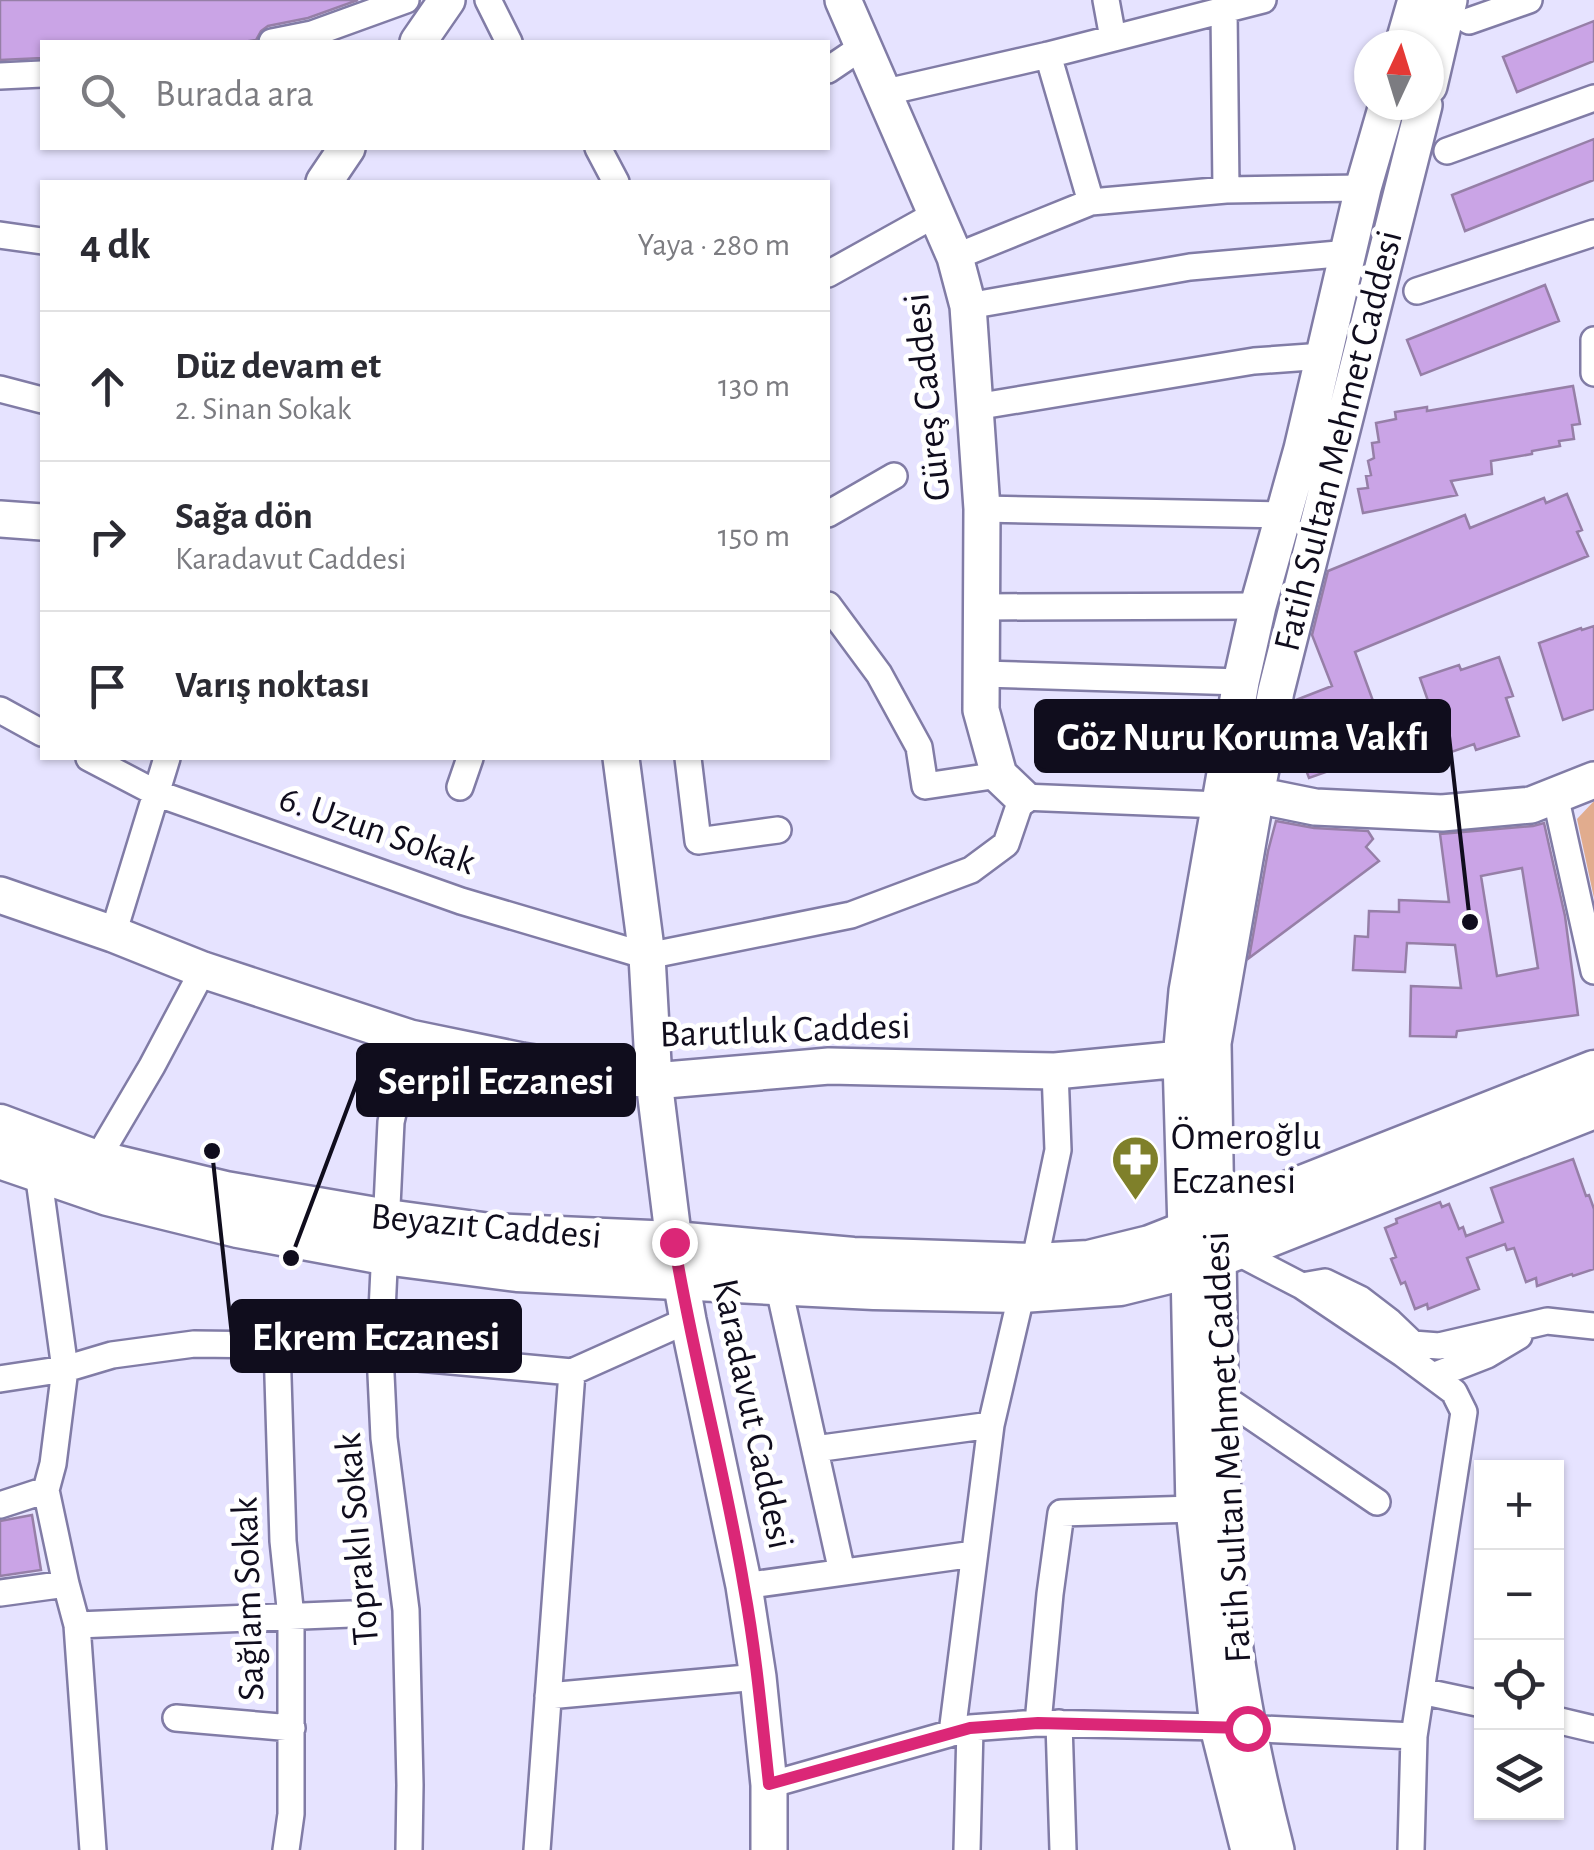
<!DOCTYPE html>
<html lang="tr">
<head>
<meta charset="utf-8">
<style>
  body { margin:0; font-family:"Alegreya Sans",sans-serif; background:#f7f7f7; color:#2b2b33 }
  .controls { position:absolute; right:30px; bottom:30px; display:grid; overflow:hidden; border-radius:0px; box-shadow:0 2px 8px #0004 }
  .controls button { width:90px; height:90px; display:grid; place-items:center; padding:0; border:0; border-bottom:2px solid #e1e1e2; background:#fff; color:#2b2b33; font:50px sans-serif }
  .compass { position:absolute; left:1354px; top:30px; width:90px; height:90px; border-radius:50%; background:#fff; box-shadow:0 2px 8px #0004; rotate:4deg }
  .stop { position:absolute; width:30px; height:30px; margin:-22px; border:8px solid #db2777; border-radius:50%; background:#fff }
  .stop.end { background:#db2777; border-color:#fff; box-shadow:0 2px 10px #0008 }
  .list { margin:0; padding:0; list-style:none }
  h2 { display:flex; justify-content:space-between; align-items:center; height:130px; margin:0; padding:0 40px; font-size:42px }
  h2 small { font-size:32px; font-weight:400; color:#7c7c81 }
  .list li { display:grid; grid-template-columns:65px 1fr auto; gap:30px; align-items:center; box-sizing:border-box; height:150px; padding:0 40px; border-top:2px solid #e1e1e2 }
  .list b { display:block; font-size:38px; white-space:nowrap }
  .list p { margin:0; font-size:32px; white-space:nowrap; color:#7c7c81 }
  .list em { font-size:32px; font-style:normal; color:#7c7c81 }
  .icon { flex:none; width:55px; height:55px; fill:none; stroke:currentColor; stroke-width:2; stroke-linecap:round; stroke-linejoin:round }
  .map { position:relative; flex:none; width:1594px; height:1850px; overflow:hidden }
  .search { position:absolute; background:#fff; box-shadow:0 2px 8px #0004; left:40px; top:40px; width:790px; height:110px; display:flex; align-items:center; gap:25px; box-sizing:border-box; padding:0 35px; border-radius:0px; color:#7c7c81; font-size:38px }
  .panel { position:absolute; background:#fff; box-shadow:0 2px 8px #0004; left:40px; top:180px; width:790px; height:580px; border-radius:0px }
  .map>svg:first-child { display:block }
  .green { fill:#e1ac8e }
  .building { fill:#caa4e6; stroke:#967fa7; stroke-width:2.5; fill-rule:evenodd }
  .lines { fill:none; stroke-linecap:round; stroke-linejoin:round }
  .street-casing { stroke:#817ca6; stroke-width:30 }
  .secondary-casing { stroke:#817ca6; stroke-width:40 }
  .primary-casing { stroke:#817ca6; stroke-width:45 }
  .street { stroke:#fff; stroke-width:25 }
  .secondary { stroke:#fff; stroke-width:35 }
  .primary { stroke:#fff; stroke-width:40 }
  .route { stroke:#db2777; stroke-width:12 }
  .labels { text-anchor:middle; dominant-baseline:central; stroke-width:10; stroke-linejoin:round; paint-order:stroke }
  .street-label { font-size:38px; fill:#100d1d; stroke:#fff }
  .poi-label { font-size:38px; fill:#100d1d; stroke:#fff; text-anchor:start }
  .leader { fill:none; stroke:#100d1d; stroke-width:4 }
  .callout-dot { fill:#100d1d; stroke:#fff; stroke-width:4 }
  .callout { fill:#100d1d; stroke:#100d1d; stroke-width:4 }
  .callout-label { font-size:40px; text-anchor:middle; font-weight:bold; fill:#fff }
</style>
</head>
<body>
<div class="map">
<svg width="1594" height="1850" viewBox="0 0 1594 1850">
  <rect width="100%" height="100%" fill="#e6e3ff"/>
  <path class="green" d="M1594 801V898L1577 819Z"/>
  <path class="building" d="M0 0H358L308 18 268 26 261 31 256 40 243 42H42V58L0 60Z
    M1594 21V61L1517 92 1503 57Z
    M1594 139V180L1465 231 1452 195Z
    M1545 285 1559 321 1421 375 1407 340Z
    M1573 386 1580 424 1572 425 1574 439 1559 441 1560 446 1532 451V454L1491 461 1492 474 1451 481 1457 495 1363 513 1358 489 1368 488 1366 476 1371 475 1368 461 1374 458 1372 443 1379 442 1376 423 1396 419 1395 412 1427 407V411Z
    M1567 494 1582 530 1577 532 1588 556 1355 652 1376 709 1368 712 1384 755 1352 766 1351 763 1309 778 1297 746 1305 744 1293 713 1296 700 1332 686 1312 635 1328 571 1465 515 1470 528 1544 498 1546 503Z
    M1594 626V709L1563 720 1539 643 1581 628 1582 630Z
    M1499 657 1513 696 1506 698 1519 736 1476 750 1474 744 1440 756 1427 717 1433 715 1420 678 1459 665 1461 670Z
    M1276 821 1314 828 1368 831 1373 839 1366 847 1379 861 1249 958 1268 851Z
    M1544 823 1565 916 1578 1015 1457 1031 1456 1037 1410 1036 1411 986 1461 988 1455 945 1407 943 1405 972 1353 970 1355 936 1368 937 1369 911 1399 912V900L1449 902 1440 834 1533 826ZM1522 868 1538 968 1497 976 1481 876Z
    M1573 1159 1586 1196 1589 1195 1594 1209V1269L1573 1276 1572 1274 1537 1286 1536 1278 1526 1282 1514 1248 1507 1250 1505 1244 1467 1258 1479 1289 1428 1309 1427 1304 1415 1309 1405 1282 1401 1284 1391 1259 1396 1257 1385 1228 1397 1223 1396 1219 1440 1202 1442 1207 1449 1204 1459 1229 1463 1227 1466 1236 1503 1222 1491 1188Z
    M32 1515 41 1570 0 1576V1521Z"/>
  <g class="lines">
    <defs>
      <path id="street" d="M488 0 509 42
        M1106 0 1113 38
        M1224 10 1226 190
        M1469 21 1529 0
        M272 42 312 34 406 0
        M1048 55 1091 202
        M828 70 862 47
        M0 76 42 74
        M882 93 1048 55 1263 0
        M598 148 616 182
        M1447 151 1594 98
        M0 235 42 241
        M955 257 1091 202 1226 190 1363 188
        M828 274 936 214
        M1417 291 1594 233
        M968 306 1190 267 1349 253
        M1594 340V373
        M0 389 42 400
        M975 407 1254 361 1324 356
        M982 509 1284 515
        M828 514 894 476
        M828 605 879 674 919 747 925 786 999 775
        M983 607 1258 606
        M982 674 1241 682
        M0 710 42 733
        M89 758 156 793 461 901 647 956 851 915 971 870 1006 844 1022 797 1220 805
        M688 758 698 841 778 830
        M460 787 470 758
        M1555 795 1594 971
        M113 934 167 758
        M96 1161 152 1066 203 970
        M38 1172 65 1369 53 1464 46 1490 66 1584 77 1625 93 1850
        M1233 1250 1302 1286 1403 1354 1454 1392 1464 1412 1414 1736 1411 1850
        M1034 1264 1058 1150 1055 1071
        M778 1284 842 1572
        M1302 1286 1325 1282 1360 1299 1390 1322 1413 1344 1439 1346 1547 1321 1594 1326
        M277 1345 283 1541 291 1617V1814L286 1850
        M1433 1376 1487 1355 1519 1336
        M0 1379 65 1369 112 1355 194 1344 277 1345 572 1372 688 1320
        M1220 1395 1377 1502
        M815 1449 991 1425
        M0 1505 46 1490
        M744 1586 974 1554
        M0 1593 66 1584
        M77 1625 351 1614
        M1421 1691 1482 1704
        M548 1696 758 1677
        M176 1718 292 1728
        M1556 1720 1594 1729
        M1038 1723 1050 1594 1061 1513 1194 1509
        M1059 1723 1063 1850
        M952 1733 991 1425 1022 1292
        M769 1785 970 1728 1038 1723 1218 1727 1414 1736
        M409 1850 410 1785 406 1610 384 1438 380 1353 391 1122 410 1038
        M537 1850 572 1372
        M967 1850 970 1728"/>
      <path id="secondary" d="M843 0 955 257 968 306 982 509 981 710 999 775 1022 797
        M418 42 447 0
        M1403 45 1416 0
        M1429 86 1449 0
        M324 182 347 148
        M0 519 42 522
        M621 758 647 956 654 1081 674 1242 688 1320 744 1586 758 1677 769 1785V1850
        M1256 795 1315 807 1442 813 1531 805 1594 780
        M0 895 113 934 203 970 410 1038 522 1061 654 1081 829 1066 1055 1071 1181 1059
        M1216 1219 1213 1043 1256 795 1276 691 1424 105
        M1186 1230 1181 1059 1187 991 1241 682 1258 606 1302 449 1363 188 1387 105
        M1218 1256C1220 1366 1220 1476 1228 1586 1235 1675 1254 1764 1276 1850
        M1189 1268 1194 1509 1218 1727 1249 1850"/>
      <path id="primary" d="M0 1125 96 1161 225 1192 387 1220 490 1234 674 1242 853 1258 1034 1264 1089 1261 1150 1246 1594 1071
        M0 1158 108 1195 238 1227 384 1254 517 1271 874 1289 1022 1292 1120 1285 1189 1268 1594 1108"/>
    </defs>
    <use href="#street" class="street-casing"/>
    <use href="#secondary" class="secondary-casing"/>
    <use href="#primary" class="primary-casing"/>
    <use href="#street" class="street"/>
    <use href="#secondary" class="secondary"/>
    <use href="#primary" class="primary"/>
  </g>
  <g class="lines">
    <path class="route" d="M674 1242C693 1358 725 1471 744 1587 756 1652 762 1719 769 1784L970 1728 1038 1723 1247 1728"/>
  </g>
  <defs>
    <symbol id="pharmacy-pin" viewBox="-11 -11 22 30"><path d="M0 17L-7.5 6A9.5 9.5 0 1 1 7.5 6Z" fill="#7f802a" stroke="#fff"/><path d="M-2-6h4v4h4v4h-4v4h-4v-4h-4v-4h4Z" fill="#fff"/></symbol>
  </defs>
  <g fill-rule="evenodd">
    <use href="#pharmacy-pin" x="1108" y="1132" width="55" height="75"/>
  </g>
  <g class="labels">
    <g class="street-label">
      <text transform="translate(928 397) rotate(-96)">Güreş Caddesi</text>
      <text transform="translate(1339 441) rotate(-76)">Fatih Sultan Mehmet Caddesi</text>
      <text transform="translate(377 831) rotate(19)">6. Uzun Sokak</text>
      <text transform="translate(785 1031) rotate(-2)">Barutluk Caddesi</text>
      <text transform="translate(486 1227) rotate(5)">Beyazıt Caddesi</text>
      <text transform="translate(752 1414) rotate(78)">Karadavut Caddesi</text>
      <text transform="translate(1228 1447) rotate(-93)">Fatih Sultan Mehmet Caddesi</text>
      <text transform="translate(358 1539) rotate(-95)">Topraklı Sokak</text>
      <text transform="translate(249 1599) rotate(-92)">Sağlam Sokak</text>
    </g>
    <g class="poi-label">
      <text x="1171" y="1138">Ömeroğlu<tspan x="1171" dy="44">Eczanesi</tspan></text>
    </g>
  </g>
  <path class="leader" d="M1470 922L1449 736M291 1258L358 1080M212 1151L232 1336"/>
  <g class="callout-dot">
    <circle cx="1470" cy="922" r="10"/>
    <circle cx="291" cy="1258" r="10"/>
    <circle cx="212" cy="1151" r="10"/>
  </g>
  <g class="callout">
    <rect x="1036" y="701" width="413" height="70" rx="10"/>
    <rect x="358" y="1045" width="276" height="70" rx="10"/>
    <rect x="232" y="1301" width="288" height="70" rx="10"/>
  </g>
  <g class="callout-label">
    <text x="1243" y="750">Göz Nuru Koruma Vakfı</text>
    <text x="496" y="1094">Serpil Eczanesi</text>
    <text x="376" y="1350">Ekrem Eczanesi</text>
  </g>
</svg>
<div class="controls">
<button>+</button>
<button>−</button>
<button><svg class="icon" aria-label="locate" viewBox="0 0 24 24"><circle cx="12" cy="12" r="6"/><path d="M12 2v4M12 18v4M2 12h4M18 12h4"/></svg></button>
<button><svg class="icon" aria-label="layers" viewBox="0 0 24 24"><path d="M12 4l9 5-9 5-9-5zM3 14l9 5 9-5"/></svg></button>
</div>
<svg class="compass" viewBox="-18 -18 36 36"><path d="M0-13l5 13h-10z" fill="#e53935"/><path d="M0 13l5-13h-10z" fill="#7c7c81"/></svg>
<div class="stop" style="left:1247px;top:1728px"></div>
<div class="stop end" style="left:674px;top:1242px"></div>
<div class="search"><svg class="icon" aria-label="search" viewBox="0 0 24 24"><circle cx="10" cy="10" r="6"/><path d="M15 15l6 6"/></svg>Burada ara</div>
<section class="panel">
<h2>4 dk<small>Yaya · 280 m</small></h2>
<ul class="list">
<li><svg class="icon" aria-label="ahead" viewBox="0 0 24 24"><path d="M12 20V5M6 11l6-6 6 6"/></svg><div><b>Düz devam et</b><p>2. Sinan Sokak</p></div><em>130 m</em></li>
<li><svg class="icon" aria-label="right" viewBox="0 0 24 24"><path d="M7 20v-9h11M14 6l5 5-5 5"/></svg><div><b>Sağa dön</b><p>Karadavut Caddesi</p></div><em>150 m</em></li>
<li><svg class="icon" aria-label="arrive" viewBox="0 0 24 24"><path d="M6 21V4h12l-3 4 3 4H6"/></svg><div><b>Varış noktası</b></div></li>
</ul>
</section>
</div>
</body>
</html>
